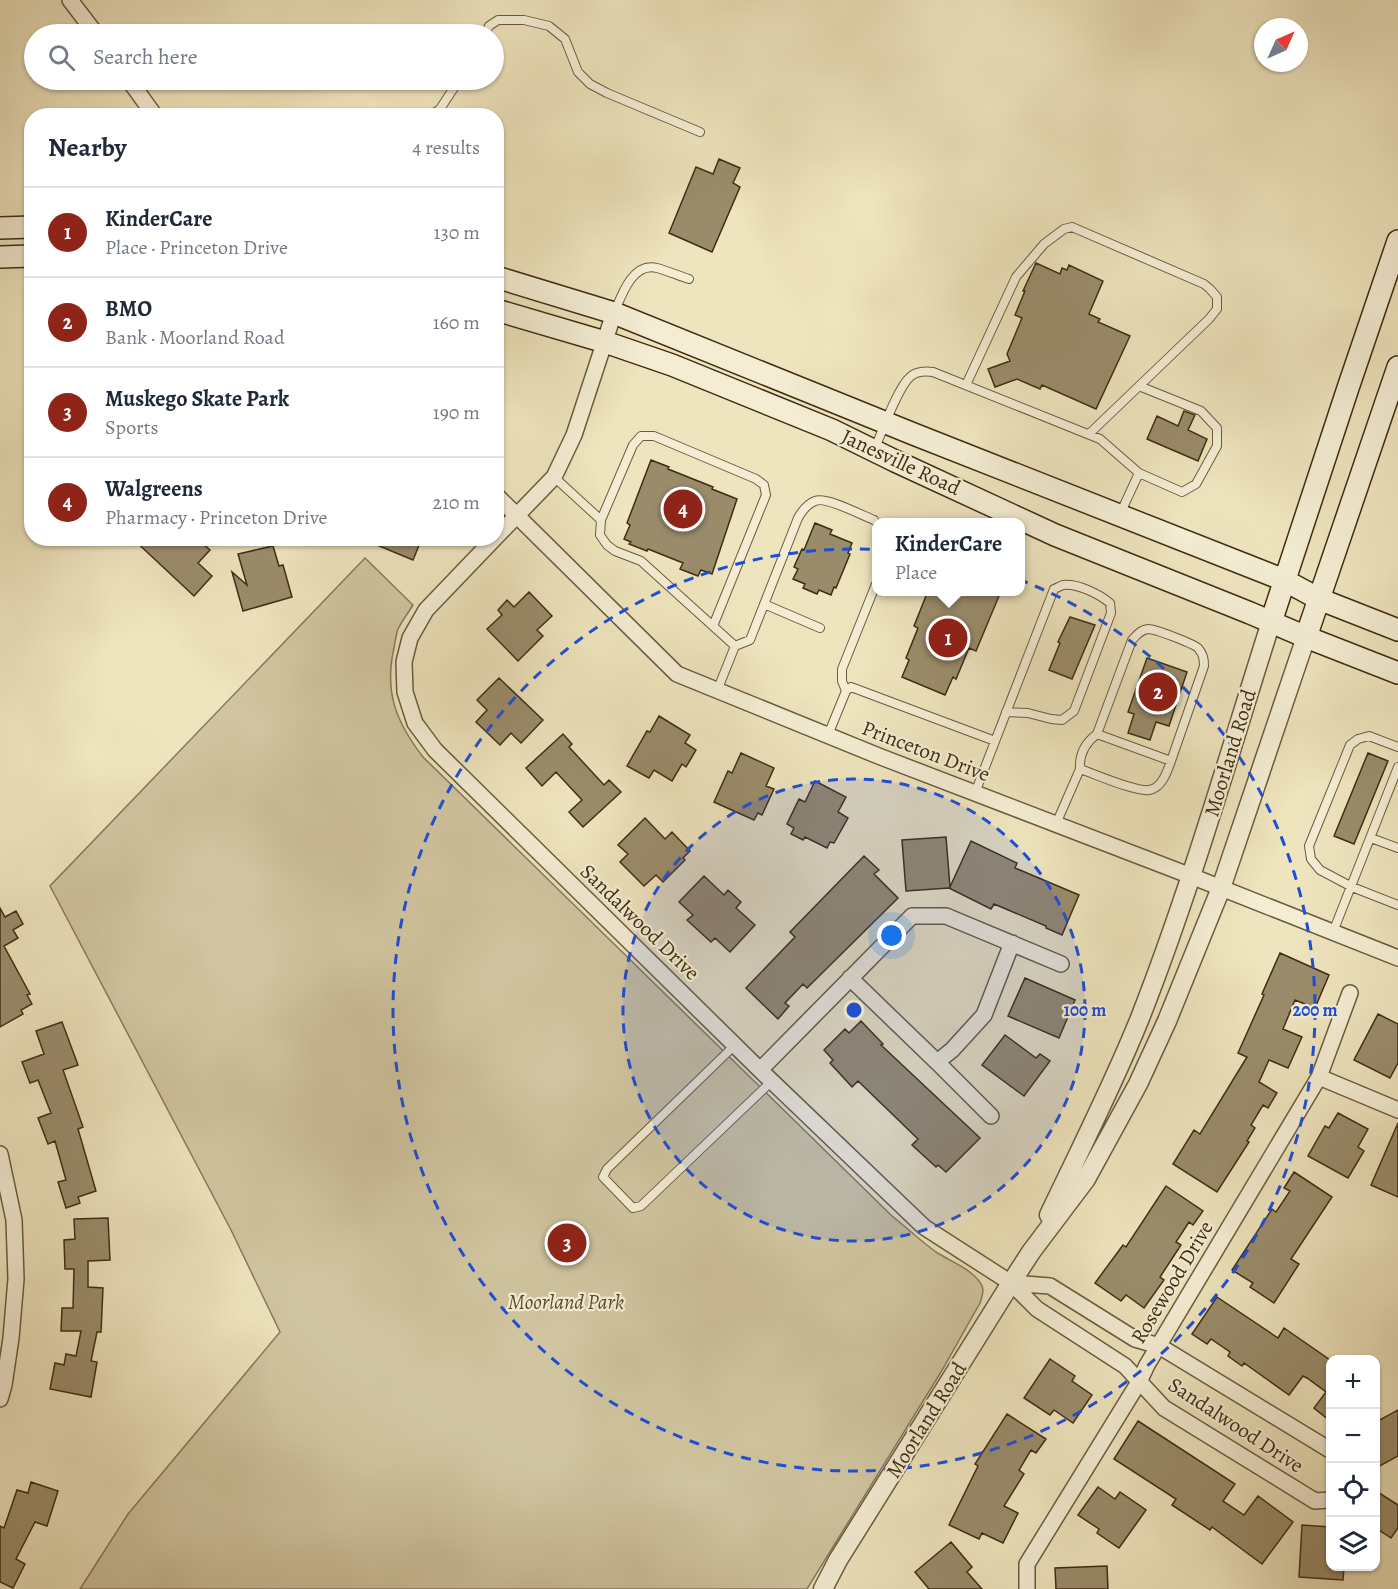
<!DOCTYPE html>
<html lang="en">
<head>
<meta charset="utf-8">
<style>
  body { margin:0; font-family:Alegreya,serif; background:#f6f6f7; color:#1f2937 }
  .controls { position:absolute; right:18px; bottom:18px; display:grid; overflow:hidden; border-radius:12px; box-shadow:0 2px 4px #0004 }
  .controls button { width:54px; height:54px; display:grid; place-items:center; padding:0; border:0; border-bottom:2px solid #e0e1e3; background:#fff; color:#1f2937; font:30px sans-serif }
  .compass { position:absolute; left:1254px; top:18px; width:54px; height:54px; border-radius:50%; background:#fff; box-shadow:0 2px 4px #0004; rotate:45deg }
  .you { position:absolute; left:892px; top:936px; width:21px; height:21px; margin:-15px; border:4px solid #fff; border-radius:50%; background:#1a73e8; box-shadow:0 0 0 9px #1a73e833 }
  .badge { display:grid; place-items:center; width:39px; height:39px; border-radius:50%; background:#8f2418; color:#fff; font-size:20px; font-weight:700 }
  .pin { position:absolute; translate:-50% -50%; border:3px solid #fff; box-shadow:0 2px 6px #0006 }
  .popup { position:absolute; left:872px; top:518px; width:153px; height:78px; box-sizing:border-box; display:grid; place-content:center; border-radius:12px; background:#fff; filter:drop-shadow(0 2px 4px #0005); font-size:20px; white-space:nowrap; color:#747a83 }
  .popup b { font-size:22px; color:#1f2937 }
  .popup::after { content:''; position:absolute; left:50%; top:100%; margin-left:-12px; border:12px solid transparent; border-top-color:#fff }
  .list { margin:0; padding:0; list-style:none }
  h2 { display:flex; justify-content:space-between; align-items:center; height:78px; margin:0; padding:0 24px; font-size:26px }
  h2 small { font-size:20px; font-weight:400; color:#747a83 }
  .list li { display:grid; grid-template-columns:39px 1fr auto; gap:18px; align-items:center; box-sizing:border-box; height:90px; padding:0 24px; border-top:2px solid #e0e1e3 }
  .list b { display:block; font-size:22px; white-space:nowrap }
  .list p { margin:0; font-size:20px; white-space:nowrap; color:#747a83 }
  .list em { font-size:20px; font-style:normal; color:#747a83 }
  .icon { flex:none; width:33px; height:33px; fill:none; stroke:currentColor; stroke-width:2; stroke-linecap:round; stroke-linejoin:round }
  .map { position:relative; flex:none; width:1398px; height:1589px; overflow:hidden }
  .search { position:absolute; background:#fff; box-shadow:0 2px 4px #0004; left:24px; top:24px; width:480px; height:66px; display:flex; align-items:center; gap:15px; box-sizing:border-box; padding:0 21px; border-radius:33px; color:#747a83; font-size:22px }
  .panel { position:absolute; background:#fff; box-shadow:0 2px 4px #0004; left:24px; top:108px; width:480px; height:438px; border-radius:24px }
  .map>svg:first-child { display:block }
  .green { fill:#d0c5a0; stroke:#88795a; stroke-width:1.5 }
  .building { fill:#9a8c6b; stroke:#3f2d13; stroke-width:1.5 }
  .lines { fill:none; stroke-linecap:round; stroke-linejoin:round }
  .service-casing { stroke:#6b5b3e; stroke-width:10 }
  .minor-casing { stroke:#6b5b3e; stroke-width:18 }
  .tertiary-casing { stroke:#6b5b3e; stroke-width:21 }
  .secondary-casing { stroke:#3f2d13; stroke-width:24 }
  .service { stroke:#f4edd4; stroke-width:8 }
  .minor { stroke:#f4edd4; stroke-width:15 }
  .tertiary { stroke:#f4edd4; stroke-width:18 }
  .secondary { stroke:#f4edd4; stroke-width:21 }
  .ring { fill:none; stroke:#1d4ed8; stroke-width:3; stroke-dasharray:10 8 }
  .labels { text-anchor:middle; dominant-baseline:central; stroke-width:4.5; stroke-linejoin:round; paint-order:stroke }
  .street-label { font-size:21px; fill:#3f2d13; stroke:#f4edd4 }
  .park-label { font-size:21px; font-style:italic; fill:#5c4b2f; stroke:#f4edd4 }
  .centre { fill:#1d4ed8; stroke:#f4edd4; stroke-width:3 }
  .ring-label { font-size:18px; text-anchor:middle; font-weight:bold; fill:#1d4ed8; stroke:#f4edd4; stroke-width:4.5; stroke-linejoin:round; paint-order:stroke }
</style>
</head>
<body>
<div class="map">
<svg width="1398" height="1589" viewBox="0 0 1398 1589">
  <rect width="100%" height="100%" fill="#eee4bd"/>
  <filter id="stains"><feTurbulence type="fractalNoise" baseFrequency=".00333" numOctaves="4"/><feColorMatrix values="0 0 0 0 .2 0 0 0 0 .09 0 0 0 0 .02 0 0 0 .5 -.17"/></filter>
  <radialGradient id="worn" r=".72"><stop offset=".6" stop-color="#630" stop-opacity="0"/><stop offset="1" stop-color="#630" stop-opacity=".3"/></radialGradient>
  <path class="green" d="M365 558 413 605C408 613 402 621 398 629 396 635 395 642 394 648 384 692 396 722 423 757L892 1216C907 1228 921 1241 936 1252 950 1261 969 1268 979 1281 985 1288 983 1294 980 1303L941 1372 807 1589H80L128 1514 280 1332 231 1230 50 886Z"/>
  <path class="building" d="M719 159 740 168 733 183 740 187 712 252 669 233 696 167 713 174Z
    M1036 263 1060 274 1062 268 1067 270 1069 265 1103 281 1089 314 1100 319 1098 322 1130 336 1096 409 1042 385 1040 389 1017 379 995 387 988 369 1010 361 1007 354 1022 318 1015 315 1025 291H1023Z
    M1184 411 1195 415 1188 430 1207 439 1198 461 1147 439 1157 416 1178 426Z
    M651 460 669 467 668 469 713 487 712 489 737 499 712 574 701 570 698 576 680 569 683 563 648 549 647 551 629 544 631 542 624 539 630 525 627 523Z
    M815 523 832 530 830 534 852 543 848 553 850 554 836 588 834 587 831 595 819 590 817 594 803 588 805 584 793 579 798 569 794 567 802 549 804 550Z
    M132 538H197L210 550 198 563 212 576 194 596Z
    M360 538H422L413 560Z
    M273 546 279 566 283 565 292 597 243 611 232 572 247 585 238 554Z
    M928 591H988L999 596 976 651 969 648 956 679 953 677 945 695 902 677 909 660 906 658 918 628 914 626Z
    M529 592 552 616 537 630 543 636 518 661 487 629 502 615 498 610 507 600 514 607Z
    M1070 617 1095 625 1072 679 1049 670 1060 643 1058 642Z
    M1147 658 1187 672 1169 726 1156 722 1150 740 1128 733 1134 714 1128 712Z
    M499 678 543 720 521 743 511 733 500 745 476 722 487 710 477 700Z
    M659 716 690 735 685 743 696 750 686 767 682 764 672 781 654 770 649 778 627 766 647 731 650 732Z
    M563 734 572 744 569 747 604 785 609 780 621 792 583 827 569 812 582 800 556 772 542 786 526 768Z
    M741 753 774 768 766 786 774 789 762 815 758 813 754 820 714 802 728 771 732 773Z
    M1368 753 1388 761 1354 844 1334 836Z
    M815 781 846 797 838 812 848 818 834 843 830 842 827 848 805 837 803 840 791 834 794 828 787 824 799 799 805 802Z
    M645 818 665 839 672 832 690 851 683 858 685 860 663 882 656 875 644 886 620 862 628 854 618 845Z
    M946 837 950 887 971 841 1017 863 1015 868 1079 895 1062 935 1046 928V926L994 904 991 909 949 888 906 891 902 840Z
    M864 856 879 870 874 874 898 898 807 988 803 984 785 1003 789 1006 778 1019 746 988 795 937 790 932Z
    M704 876 724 895 728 890 741 902 736 908 755 925 730 952 715 938 711 942 687 920 693 915 679 902Z
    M0 908 5 917 16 911 23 924 13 930 18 938 4 946 30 994 27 995 32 1004 21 1010 23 1014 0 1027Z
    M1280 953 1329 975 1315 1008 1295 1000 1283 1029 1302 1037 1288 1068 1269 1060 1259 1082 1277 1093 1268 1108 1263 1105 1251 1125 1255 1128 1247 1141 1249 1142 1217 1192 1173 1164 1194 1130 1200 1134 1247 1057 1238 1053 1264 995 1262 994Z
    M1025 978 1075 1000 1059 1038 1008 1016Z
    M1378 1014 1398 1024V1063L1390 1078 1354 1060Z
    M861 1021 883 1044 881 1045 980 1138 946 1172 938 1165 936 1167 912 1145 918 1139 858 1081 852 1087 830 1063 833 1060 824 1050 845 1029 849 1033Z
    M62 1022 78 1065 63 1070 83 1127 78 1129 96 1191 78 1197 80 1203 66 1208 58 1182 66 1180 55 1141 48 1144 38 1118 51 1113 38 1080 30 1083 22 1062 44 1054 36 1031Z
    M1005 1035 1036 1058 1040 1054 1050 1061 1024 1096 982 1065Z
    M1338 1113 1368 1129 1358 1147 1364 1151 1348 1178 1308 1156 1325 1126 1329 1128Z
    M1398 1123V1197L1371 1185Z
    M1294 1172 1332 1197 1291 1259 1299 1264 1274 1303 1250 1287 1253 1283 1232 1270 1272 1209 1276 1212 1290 1191 1284 1188Z
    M1166 1186 1203 1211 1193 1225 1189 1222 1176 1242 1181 1245 1160 1277 1164 1280 1144 1308 1126 1295 1121 1301 1095 1283 1123 1245 1126 1247Z
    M108 1218 110 1260 88 1261V1287L103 1288 101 1332H97L91 1361 97 1362 91 1397 50 1389 55 1363 64 1365 66 1354 76 1356 81 1331H61L62 1308H73L74 1269H65L64 1240 75 1239 74 1219Z
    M1217 1297 1278 1338 1284 1328 1330 1360V1421L1314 1408 1326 1392 1307 1378 1303 1376 1289 1395 1244 1363 1242 1366 1228 1356 1230 1352 1211 1339 1207 1344 1192 1334Z
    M1050 1359 1075 1376 1072 1381 1092 1395 1073 1423 1054 1410 1050 1415 1024 1398Z
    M1398 1410V1456L1376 1468V1422Z
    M1007 1414 1046 1439 1036 1453 1031 1450 1019 1470 1024 1474 1004 1506 1018 1513 1003 1543 982 1533 979 1539 949 1525 978 1466 975 1464Z
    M1138 1421 1235 1484 1223 1501 1244 1515 1258 1496 1293 1522 1262 1564 1212 1527 1210 1530 1172 1505 1176 1499 1114 1459Z
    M31 1482 58 1491 47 1526 35 1522 16 1559 25 1564 13 1588 0 1582V1526L4 1528 17 1490 28 1493Z
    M1098 1487 1115 1499 1120 1492 1146 1510 1119 1548 1097 1533 1099 1529 1078 1515Z
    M1376 1491 1398 1505V1528L1391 1538 1376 1528Z
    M1302 1525 1330 1527V1566H1344L1343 1580 1299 1577Z
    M951 1542 972 1567 967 1572 982 1589H929L915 1572Z
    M1107 1566 1108 1589H1056L1055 1568Z"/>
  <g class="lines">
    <defs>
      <path id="service" d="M485 34 489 26 498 20H524L549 26 565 39 578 72 590 84 607 93 700 132
        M429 116 440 109 459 80
        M615 311C622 294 633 262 657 268 668 271 679 276 689 279
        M966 385 1016 277 1044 244 1064 229 1072 227 1204 284 1210 289 1217 297V309L1209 319 1089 434
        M875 448C882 432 898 387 910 377 916 371 925 371 933 372L1100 439 1139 473 1120 514
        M1139 473 1182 492 1196 484 1217 446V428L1201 411 1139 386
        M554 477 601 520 600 535 607 545 615 551 641 561 735 646
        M601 520 633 445 641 436H654L756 479 764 485 766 495 713 626
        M764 604 820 628
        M717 691 735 646 750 640 798 518C802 511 807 504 815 501 826 496 861 515 874 520
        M846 691 842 681V669L876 584
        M828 735 846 691 851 687 995 741
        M1398 747 1369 736 1358 739 1350 745 1309 846 1311 859 1320 870 1352 887 1398 905
        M1080 769C1079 754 1085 743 1097 734
        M975 793 1054 589C1057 588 1060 586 1063 585 1077 583 1099 594 1110 603L1111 613 1074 711 1062 720 1051 719 1028 713 1006 712
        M1056 824 1080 769C1095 774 1135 792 1149 790 1162 788 1167 772 1171 761L1204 666C1204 658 1203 654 1198 648 1192 643 1155 629 1148 629 1140 630 1137 635 1132 640L1097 734 1171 761
        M1371 838 1398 848
        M1333 932 1398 767
        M735 1045 607 1169 603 1177 633 1208 641 1206 772 1081"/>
      <path id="minor" d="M70 0 96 34
        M129 80 155 116
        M496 495 677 674 881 757 1191 876 1398 958
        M496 537 554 477 574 435 614 313
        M495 538 426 610 410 638 404 662 405 692 415 723 435 750 760 1070 924 1227 1011 1283 1037 1309 1125 1366 1164 1408 1315 1501 1330 1500
        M850 978 937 1062
        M760 1070 912 916H946L1061 964
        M1319 1077 1398 1110
        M991 1116 937 1062 952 1050 984 1015 1012 943
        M0 1154 14 1220 16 1279 11 1338 4 1385 0 1399
        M1011 1283 1050 1286 1135 1339 1159 1346 1330 1450
        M1027 1589V1564L1139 1382 1147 1365 1319 1077 1350 993"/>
      <path id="tertiary" d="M1049 1215C1080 1150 1113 1085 1140 1018 1191 888 1229 754 1271 622
        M823 1589 838 1560 1011 1283 1031 1252 1086 1179 1138 1084 1167 1021 1221 888 1306 637"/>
      <path id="secondary" d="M0 228 32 227
        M0 257 32 256
        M496 277 614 313 916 435 1284 580 1319 599 1398 630
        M496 310 605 342 672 365 832 430 895 461 1055 535 1250 613 1306 637 1398 673
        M1271 622 1348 388 1398 241
        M1306 637 1398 367"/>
    </defs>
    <use href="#service" class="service-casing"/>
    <use href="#minor" class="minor-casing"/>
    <use href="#tertiary" class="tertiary-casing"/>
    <use href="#secondary" class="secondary-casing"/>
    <use href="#service" class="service"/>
    <use href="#minor" class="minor"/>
    <use href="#tertiary" class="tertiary"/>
    <use href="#secondary" class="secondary"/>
  </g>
  <circle cx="854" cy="1010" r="231" fill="#1d4ed8" fill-opacity=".12"/>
  <g class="ring">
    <circle cx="854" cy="1010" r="231"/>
    <circle cx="854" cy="1010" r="461"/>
  </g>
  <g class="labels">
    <g class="street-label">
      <text transform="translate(901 462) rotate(25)">Janesville Road</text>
      <text transform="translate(926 751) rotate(21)">Princeton Drive</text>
      <text transform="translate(1230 753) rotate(-73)">Moorland Road</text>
      <text transform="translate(640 922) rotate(44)">Sandalwood Drive</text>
      <text transform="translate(1172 1282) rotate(-59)">Rosewood Drive</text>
      <text transform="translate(926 1420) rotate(-58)">Moorland Road</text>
      <text transform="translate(1236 1425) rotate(33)">Sandalwood Drive</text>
    </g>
    <g class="park-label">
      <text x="566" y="1302">Moorland Park</text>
    </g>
  </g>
  <circle cx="854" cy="1010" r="9" class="centre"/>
  <g class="ring-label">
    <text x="1085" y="1016">100 m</text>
    <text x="1315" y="1016">200 m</text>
  </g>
  <rect width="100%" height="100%" filter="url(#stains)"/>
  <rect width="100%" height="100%" fill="url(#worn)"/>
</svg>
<div class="controls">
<button>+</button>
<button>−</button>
<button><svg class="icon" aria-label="locate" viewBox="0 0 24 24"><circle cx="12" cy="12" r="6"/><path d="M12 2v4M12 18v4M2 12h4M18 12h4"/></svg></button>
<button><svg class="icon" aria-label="layers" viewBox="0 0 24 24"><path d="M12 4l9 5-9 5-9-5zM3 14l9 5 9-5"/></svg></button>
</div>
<svg class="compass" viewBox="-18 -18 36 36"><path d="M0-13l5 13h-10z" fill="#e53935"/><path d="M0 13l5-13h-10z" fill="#747a83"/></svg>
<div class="you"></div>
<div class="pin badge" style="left:948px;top:638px">1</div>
<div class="popup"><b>KinderCare</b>Place</div>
<div class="pin badge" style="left:1158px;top:692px">2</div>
<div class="pin badge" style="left:567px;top:1243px">3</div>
<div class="pin badge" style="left:683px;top:509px">4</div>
<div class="search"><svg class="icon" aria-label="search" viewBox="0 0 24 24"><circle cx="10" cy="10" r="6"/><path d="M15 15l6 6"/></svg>Search here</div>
<section class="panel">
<h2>Nearby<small>4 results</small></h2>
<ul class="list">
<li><span class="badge">1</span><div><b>KinderCare</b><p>Place · Princeton Drive</p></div><em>130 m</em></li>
<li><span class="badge">2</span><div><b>BMO</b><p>Bank · Moorland Road</p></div><em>160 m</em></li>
<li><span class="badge">3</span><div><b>Muskego Skate Park</b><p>Sports</p></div><em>190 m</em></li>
<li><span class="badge">4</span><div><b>Walgreens</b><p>Pharmacy · Princeton Drive</p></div><em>210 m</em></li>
</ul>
</section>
</div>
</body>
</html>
